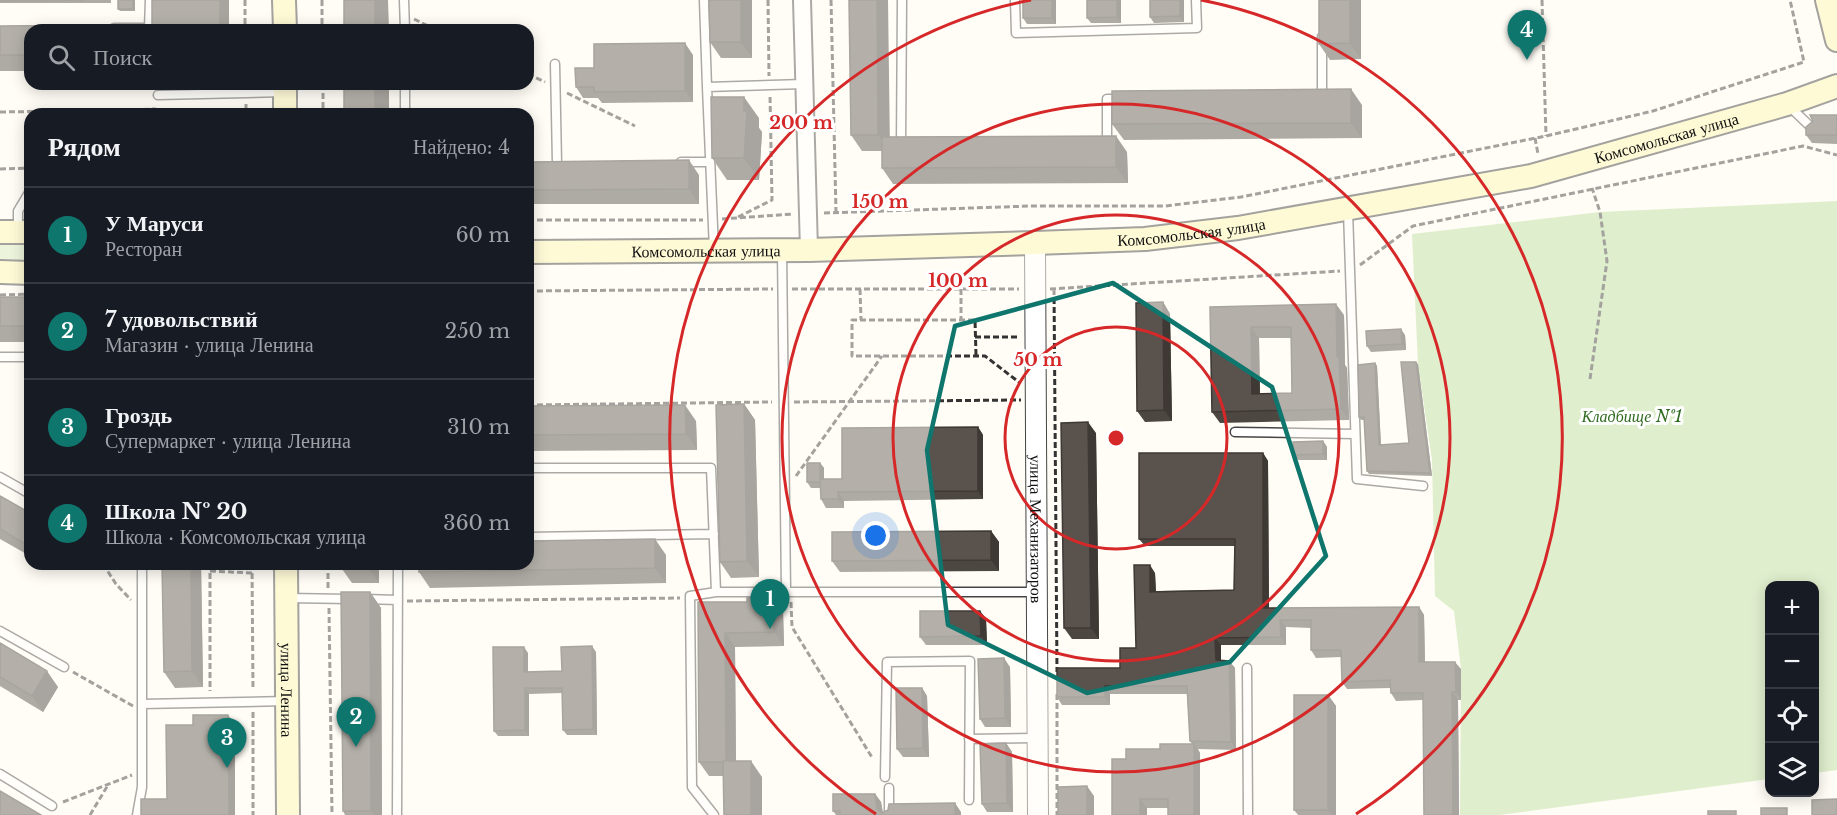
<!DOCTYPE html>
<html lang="ru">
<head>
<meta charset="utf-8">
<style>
  body { margin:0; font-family:"Libre Baskerville",serif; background:#242831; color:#f1f3f6 }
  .controls { position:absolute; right:18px; bottom:18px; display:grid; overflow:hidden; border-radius:12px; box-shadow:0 3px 15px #0003 }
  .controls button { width:54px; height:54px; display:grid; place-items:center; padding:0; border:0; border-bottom:2px solid #363941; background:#171b24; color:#f1f3f6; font:30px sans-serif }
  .you { position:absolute; left:876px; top:536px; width:21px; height:21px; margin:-15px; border:4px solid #fff; border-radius:50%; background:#1a73e8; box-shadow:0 0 0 9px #1a73e833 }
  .badge { display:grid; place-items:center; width:39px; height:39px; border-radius:50%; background:#0f766e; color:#fff; font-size:20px; font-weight:700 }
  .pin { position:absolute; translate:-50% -50px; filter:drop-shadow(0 2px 3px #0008) }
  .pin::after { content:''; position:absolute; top:32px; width:21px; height:18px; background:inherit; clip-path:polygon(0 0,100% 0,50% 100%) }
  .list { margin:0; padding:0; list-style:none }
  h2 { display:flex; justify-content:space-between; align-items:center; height:78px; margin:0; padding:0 24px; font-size:26px }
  h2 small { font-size:20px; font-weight:400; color:#9ea1a6 }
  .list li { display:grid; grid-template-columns:39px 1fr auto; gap:18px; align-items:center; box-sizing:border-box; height:96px; padding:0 24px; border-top:2px solid #363941 }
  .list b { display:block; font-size:22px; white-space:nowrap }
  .list p { margin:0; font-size:20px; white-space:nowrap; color:#9ea1a6 }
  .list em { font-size:20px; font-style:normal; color:#9ea1a6 }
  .icon { flex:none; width:33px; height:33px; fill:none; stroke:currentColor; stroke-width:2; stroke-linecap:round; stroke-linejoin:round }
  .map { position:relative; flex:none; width:1837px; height:815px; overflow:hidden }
  .search { position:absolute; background:#171b24; box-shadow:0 3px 15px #0003; left:24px; top:24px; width:510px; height:66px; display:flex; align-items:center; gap:15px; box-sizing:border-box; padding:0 21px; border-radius:18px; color:#9ea1a6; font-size:22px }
  .panel { position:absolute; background:#171b24; box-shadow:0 3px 15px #0003; left:24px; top:108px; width:510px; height:462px; border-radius:18px }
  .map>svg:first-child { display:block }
  .green { fill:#d5ebbd }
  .forest { fill:#b9dc9c }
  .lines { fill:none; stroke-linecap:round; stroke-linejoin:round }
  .service-casing { stroke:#444; stroke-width:11 }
  .minor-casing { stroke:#444; stroke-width:20 }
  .tertiary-casing { stroke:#444; stroke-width:22 }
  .secondary-casing { stroke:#333; stroke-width:26 }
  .path { stroke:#333; stroke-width:3; stroke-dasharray:6 3; stroke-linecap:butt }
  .service { stroke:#fff; stroke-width:8 }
  .minor { stroke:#fff; stroke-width:16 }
  .tertiary { stroke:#fff; stroke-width:20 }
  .secondary { stroke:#fff6b0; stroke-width:22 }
  .wall { fill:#4d4742; fill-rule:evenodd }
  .shaded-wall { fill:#3f3936 }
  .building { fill:#5a524d; stroke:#3f3936; stroke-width:1.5; fill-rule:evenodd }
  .marked { fill:none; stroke:#0f766e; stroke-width:4.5; stroke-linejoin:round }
  .ring { fill:none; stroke:#d62828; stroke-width:3 }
  .labels { text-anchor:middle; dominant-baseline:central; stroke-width:6; stroke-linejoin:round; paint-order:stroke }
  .street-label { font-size:16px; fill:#111; stroke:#fff }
  .park-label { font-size:16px; font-style:italic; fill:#2f6b1f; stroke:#fff }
  .centre { fill:#d62828; stroke:#fff; stroke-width:3 }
  .ring-label { font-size:18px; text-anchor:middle; font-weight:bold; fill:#d62828; stroke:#fff; stroke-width:6; stroke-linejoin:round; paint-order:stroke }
</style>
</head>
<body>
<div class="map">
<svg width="1837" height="815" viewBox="0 0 1837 815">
  <rect width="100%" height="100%" fill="#fffdf5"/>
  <path class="green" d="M0 239H30V263H0Z"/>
  <path class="forest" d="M1837 201V770L1815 773 1814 586H1770L1769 779 1499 815H1460L1461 669 1454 611 1435 596 1432 460 1418 364 1412 234 1600 212Z"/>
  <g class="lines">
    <defs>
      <path id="service" d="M404 0 405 30
        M704 0 707 87 804 84
        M1015 0 1016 33 1197 28 1196 0
        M114 28H149L150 0
        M555 64 557 163
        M405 84V114
        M707 87 714 250
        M158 95 284 92
        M1322 98V37
        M1789 106 1813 129
        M1103 141H1107V99H1123
        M901 146 902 0
        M681 162H710
        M1348 211 1357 479 1423 486
        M18 231V211L30 191
        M782 251 786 592H1037
        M0 357H30
        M1235 432 1355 434
        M528 468H711L716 592H786
        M0 477 30 494
        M528 537 714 534
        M287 598 350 599
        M365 599 398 600
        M0 631 64 667
        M1247 668 1248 815
        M142 704 287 701
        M969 739 1038 738
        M0 774 52 806
        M885 777 887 662 970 661 969 800
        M889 788V815
        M137 815 142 787V564
        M397 815 398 564
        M714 815 692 787 690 596 716 592"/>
      <path id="minor" d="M802 0 809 250"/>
      <g id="tertiary">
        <path id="s1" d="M1035 243 1038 815"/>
      </g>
      <g id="secondary">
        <path d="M284 0 285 30"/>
        <path d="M1827 0 1837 40"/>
        <path d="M285 84V114"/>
        <path d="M0 232H30"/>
        <path id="s2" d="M528 252 809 250 1035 243 1145 239 1238 228 1531 176 1787 104 1837 86"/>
        <path d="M0 272 30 273"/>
        <path id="s3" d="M286 564 288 815"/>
      </g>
    </defs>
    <use href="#service" class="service-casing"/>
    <use href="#minor" class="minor-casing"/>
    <use href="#tertiary" class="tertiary-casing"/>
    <use href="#secondary" class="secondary-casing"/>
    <path class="path" d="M245 0V30
      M322 0V30
      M768 0 769 76
      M831 0 836 212
      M1542 0 1546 136
      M414 19 436 30
      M528 74 545 82
      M323 84V114
      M567 93 635 126
      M246 104V114
      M89 111 156 109
      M0 112 67 111
      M1535 138 1538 154
      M0 169 30 168
      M824 213 1030 206H1165L1241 197 1546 136 1653 111 1804 62 1790 0
      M738 217 772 200 770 95
      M722 219 793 214
      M528 220H703
      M1360 265 1413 226 1803 146 1837 155
      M792 289H1019
      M860 289 861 320
      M961 289V320
      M1050 289 1340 271
      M1054 289 1057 672
      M528 291 773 289
      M0 295 30 294
      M975 337H1019
      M976 355 975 320H852V356H985L1020 383
      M1590 379 1607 261 1600 212 1592 188
      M794 402 1021 400
      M528 405 772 402
      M796 476 882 356
      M103 564 116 584 131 600
      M210 564V691
      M252 564 253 690
      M328 564V589
      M210 571 252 573
      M407 601 680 598
      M791 602 792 627 873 759
      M329 608 332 815
      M73 672 133 706
      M1057 694V815
      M253 712V815
      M63 802 132 775
      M90 815 108 785"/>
    <use href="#service" class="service"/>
    <use href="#minor" class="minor"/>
    <use href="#tertiary" class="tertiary"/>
    <use href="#secondary" class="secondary"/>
  </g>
  <path class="wall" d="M0 0H111V3H0Z
    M118 0H135V11H120L118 9Z
    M709 0H752V58H721L710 42Z
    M849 0 889 137 1127 152 1128 183 893 184 882 168V151H862L851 135Z
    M1056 0V24H1027L1023 18Z
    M1087 0H1121V23H1091L1087 18Z
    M1150 0H1184V22L1154 23 1150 17Z
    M1361 0V59L1330 60 1319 44Z
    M121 25 125 30H30V71H0V26Z
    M693 55V102L602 103 598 98H583L576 87 594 68Z
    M1362 105V138L1124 140 1112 124Z
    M1837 115V144L1812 143 1806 135Z
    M759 118V128L762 132 759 180H727L712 158Z
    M528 162 699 175V204H528Z
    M0 297H30V342H0Z
    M1163 302 1170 314 1172 421 1145 422 1137 411Z
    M1210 307 1344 315 1345 365 1347 368 1349 420 1220 423 1212 412ZM1259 338H1291L1292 393 1260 394Z
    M1405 335 1406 350 1371 352 1367 346Z
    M1375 363 1377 366 1381 445 1409 443 1418 364 1432 476 1369 474 1367 471 1364 420H1361L1359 417Z
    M744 404 755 420 759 577 731 578 720 562Z
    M528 406 696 421 697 450 528 451Z
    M978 427 983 435V499L844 501V508H826L821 499 820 488H811L807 482 820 463 824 468V479H842Z
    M1096 433 1099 639H1072L1064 628Z
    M1323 441 1327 447V460H1298L1294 455Z
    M1263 453 1268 461 1269 608 1419 607 1424 615 1425 662 1461 669V700H1458L1459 815H1424L1423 700 1396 701 1391 693 1390 688 1347 689 1342 682 1341 657 1316 658 1311 650V628L1286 627V645H1221V660L1229 661 1235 668 1236 750 1198 749 1200 753V815L1168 808H1147V815H1112L1126 759 1160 749 1192 744 1190 741 1187 694H1110V705H1062L1057 697 1120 668 1136 648 1155 573 1156 591 1234 590 1235 546H1145L1139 539Z
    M0 496 30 513V556L0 539Z
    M991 531 999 542V571L840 572 832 561Z
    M666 555V583L430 588 419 572Z
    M162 564H201L203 687 175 688 164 672Z
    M342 564H379V583H352L342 569Z
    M370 592 381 608 382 815H345L343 811Z
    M774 597 783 611 784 646 735 647 736 761 762 777V815H724L723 776H709L699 762 698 602H747Z
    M980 611 986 619 987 645H926L920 637Z
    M0 643 58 687 43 712 0 686Z
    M596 652 597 735H567L563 730 562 693 529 694V736H498L494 731 528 653V672L562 671Z
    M1010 667 1011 727H985L980 719Z
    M922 688 927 696 929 757H903L897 749Z
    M1328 695 1336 706V815H1298L1294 810Z
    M1006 743 1012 752 1013 812H987L982 804Z
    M875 794 881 802 883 813 961 812V815H836L833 811Z"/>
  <path class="shaded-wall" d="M133 0H135V11L133 9Z
    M220 0H229V30H220Z
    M375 0H388L389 30H375Z
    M741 0H752V58L741 42Z
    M877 0H888L890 151 878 135Z
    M1052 0H1056V24L1052 18Z
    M1117 0H1121V23L1117 17Z
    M1180 0H1184V22L1180 16Z
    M1350 0H1361V59L1350 43Z
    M685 43 693 55V102L685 91Z
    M375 84H389V114H375Z
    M1351 89 1362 105V138L1351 123Z
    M744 97 759 118V128L762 132 759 180 744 158Z
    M1116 136 1127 152 1128 183 1116 167Z
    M689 160 699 175V204L689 189Z
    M1163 302 1170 314 1172 421 1164 410Z
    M1336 304 1344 315 1345 365 1347 368 1349 420 1341 409 1337 357Z
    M1251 327 1259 338 1260 405 1252 394Z
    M1401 329 1405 335 1406 350 1402 344Z
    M1416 362 1418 364 1432 476 1430 473Z
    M1375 363 1377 366 1381 448 1379 445Z
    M744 404 755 420 759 577 747 561Z
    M685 405 696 421 697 450 686 434Z
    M1088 422 1096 433 1099 639 1091 628Z
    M978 427 983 435V499L978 491Z
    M1323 441 1327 447V460L1323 454Z
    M1263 453 1268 461 1269 615 1263 608Z
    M820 463 824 468V488L820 482Z
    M838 492 844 501V508L838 499Z
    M991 531 999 542V571L991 560Z
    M655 539 666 555V583L655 568Z
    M191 564H201L203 687 192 671Z
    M369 564H379V583L369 568Z
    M1150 565 1155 573 1156 599 1150 592Z
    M370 592 381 608 382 815H374L371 811Z
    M774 597 783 611 784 646 774 632Z
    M1419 607 1424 615 1425 670 1419 662Z
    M980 611 986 619 987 645 981 636Z
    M1280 620 1286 627V645L1281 637Z
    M725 633 735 647 736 776 726 762Z
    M1215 638 1221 645V668L1216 660Z
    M592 646 596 652 597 735 593 729Z
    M524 647 528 653V677L524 672Z
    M1004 658 1010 667 1011 727 1005 718Z
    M1229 661 1235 668 1236 750 1231 742Z
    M1455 662 1461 669V700L1456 692Z
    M47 671 58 687 43 712 32 696Z
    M1105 686 1110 694V705L1105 697Z
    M525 688 529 694V736L525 730Z
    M922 688 927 696 929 757 923 748Z
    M1452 692 1458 700 1459 815H1453Z
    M1328 695 1336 706V815H1331L1328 810Z
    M228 715 235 724V815H229Z
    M1006 743 1012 752 1013 812 1007 803Z
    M1194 744 1200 753V815H1194Z
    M751 761 762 777V815H751Z
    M1087 786 1094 796V815H1087Z
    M875 794 881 802 883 815 877 809Z
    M1140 799 1147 808V815H1140Z
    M955 803 961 812V815H955Z"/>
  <path class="building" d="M0 0H85L0 1Z
    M118 0H133V9H118Z
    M152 0H220V30H152Z
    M344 0H375V30H344Z
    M709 0H741V42H710Z
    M849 0H877L878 135H851Z
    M1023 0H1052V18H1023Z
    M1087 0H1117V17L1087 18Z
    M1150 0H1180V16L1150 17Z
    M1319 0H1350V43L1319 44Z
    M121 25V30H30V55H0V26Z
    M685 43V91L594 92V87H576L575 68H594V44Z
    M344 84H375V114H344Z
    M1351 89V123L1112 124V91Z
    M711 97H744V111H747L744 158H712Z
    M140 110V114H64V111Z
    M1810 115H1837V135H1806V127L1813 121Z
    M1116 136V167L882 168V137Z
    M689 160V189L528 190V162Z
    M0 297H30V326H0Z
    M1163 302 1164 410 1137 411 1136 303Z
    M1336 304 1337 357H1339L1341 409 1212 412 1210 307ZM1251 327H1291L1292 393 1252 394Z
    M1401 329 1402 344 1367 346 1366 331Z
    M1401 362H1416L1430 473 1367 471 1364 417H1359L1358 365 1375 363 1379 445 1409 443Z
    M744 404 747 561 720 562 716 405Z
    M685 405 686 434 528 435V406Z
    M1088 422 1091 628H1064L1061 423Z
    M978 427V491L838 492V499H821L820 479H842V428Z
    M1323 441V454L1294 455 1293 442Z
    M1139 453H1263V608L1419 607V662H1455L1456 692H1452L1453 815H1424L1423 693H1391L1390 680 1342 682 1341 650H1311V620H1280L1281 637 1215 638 1216 660 1229 661 1231 742 1190 741 1187 686H1105V697H1057V668H1120V648H1136L1134 565H1150V592L1234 590 1235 539H1139Z
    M807 463H820V482H807Z
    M0 496 30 513V547L0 529Z
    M991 531V560L832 561V532Z
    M655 539V568L419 572V564H528V541Z
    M162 564H191L192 671 164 672Z
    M342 564H369V568L342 569Z
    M341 592H370L371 811H343Z
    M774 597V632L725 633 726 761H723V762H699L698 602H747V598Z
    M920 611H980L981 636 920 637Z
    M0 643 47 671 32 696 0 677Z
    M592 646 593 729 563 730 562 688H525V730L494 731 493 647H524V672L562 671 561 647Z
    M1004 658 1005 718 980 719 978 659Z
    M896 688H922L923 748 897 749Z
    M1294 695H1328V810H1294Z
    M193 715H228L229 815H141V799H167L166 725H193Z
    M1006 743 1007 803 982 804 980 744Z
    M1160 744H1194V815H1168V799H1140V815H1112V759H1126V749H1160Z
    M723 761H751V815H724Z
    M1087 786V815H1058V787Z
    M0 791 41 815H0Z
    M833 794H875L877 809 882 813 888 810 889 804 955 803V815H840V811H833Z
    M1837 799V815H1812V800Z
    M1761 808H1787V815H1761Z
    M1708 811H1736V815H1708Z"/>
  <path d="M0 0H1837V815H0ZM1113 283 1272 387 1326 556 1230 662 1087 693 948 625 927 450 955 326Z" fill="#fffdf5" fill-opacity=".55" fill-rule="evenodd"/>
  <path class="marked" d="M1113 283 1272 387 1326 556 1230 662 1087 693 948 625 927 450 955 326Z"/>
  <g class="ring">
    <circle cx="1116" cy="438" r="111"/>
    <circle cx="1116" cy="438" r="223"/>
    <circle cx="1116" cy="438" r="334"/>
    <path d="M876 814A446 446 0 0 1 1031 0M1201 0A446 446 0 0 1 1356 814"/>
  </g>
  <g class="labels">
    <g class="street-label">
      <text stroke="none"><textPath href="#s2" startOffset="1149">Комсомольская улица</textPath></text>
      <text stroke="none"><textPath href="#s2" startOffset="664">Комсомольская улица</textPath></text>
      <text stroke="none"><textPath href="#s2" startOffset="178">Комсомольская улица</textPath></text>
      <text stroke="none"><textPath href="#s1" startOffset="286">улица Механизаторов</textPath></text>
      <text stroke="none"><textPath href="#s3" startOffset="126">улица Ленина</textPath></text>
    </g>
    <g class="park-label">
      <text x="1632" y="416">Кладбище №1</text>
    </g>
  </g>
  <circle cx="1116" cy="438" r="9" class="centre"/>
  <g class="ring-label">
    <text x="801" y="129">200 m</text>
    <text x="880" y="208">150 m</text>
    <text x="958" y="287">100 m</text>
    <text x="1038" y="366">50 m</text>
  </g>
</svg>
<div class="controls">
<button>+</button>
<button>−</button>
<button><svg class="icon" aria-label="locate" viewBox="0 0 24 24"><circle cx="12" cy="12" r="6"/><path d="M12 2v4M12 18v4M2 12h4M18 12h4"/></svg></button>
<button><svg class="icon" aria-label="layers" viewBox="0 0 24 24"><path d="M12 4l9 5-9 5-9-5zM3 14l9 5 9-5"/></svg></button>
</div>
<div class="you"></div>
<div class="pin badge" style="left:770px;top:629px">1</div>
<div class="pin badge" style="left:356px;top:747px">2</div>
<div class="pin badge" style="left:227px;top:768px">3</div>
<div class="pin badge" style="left:1527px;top:60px">4</div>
<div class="search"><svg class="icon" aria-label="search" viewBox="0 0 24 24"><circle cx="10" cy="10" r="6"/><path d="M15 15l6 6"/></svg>Поиск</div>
<section class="panel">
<h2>Рядом<small>Найдено: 4</small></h2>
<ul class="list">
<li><span class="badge">1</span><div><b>У Маруси</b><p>Ресторан</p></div><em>60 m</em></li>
<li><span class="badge">2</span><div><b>7 удовольствий</b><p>Магазин · улица Ленина</p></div><em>250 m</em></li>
<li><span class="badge">3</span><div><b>Гроздь</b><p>Супермаркет · улица Ленина</p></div><em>310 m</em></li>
<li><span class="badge">4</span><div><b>Школа № 20</b><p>Школа · Комсомольская улица</p></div><em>360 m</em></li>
</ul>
</section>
</div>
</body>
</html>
